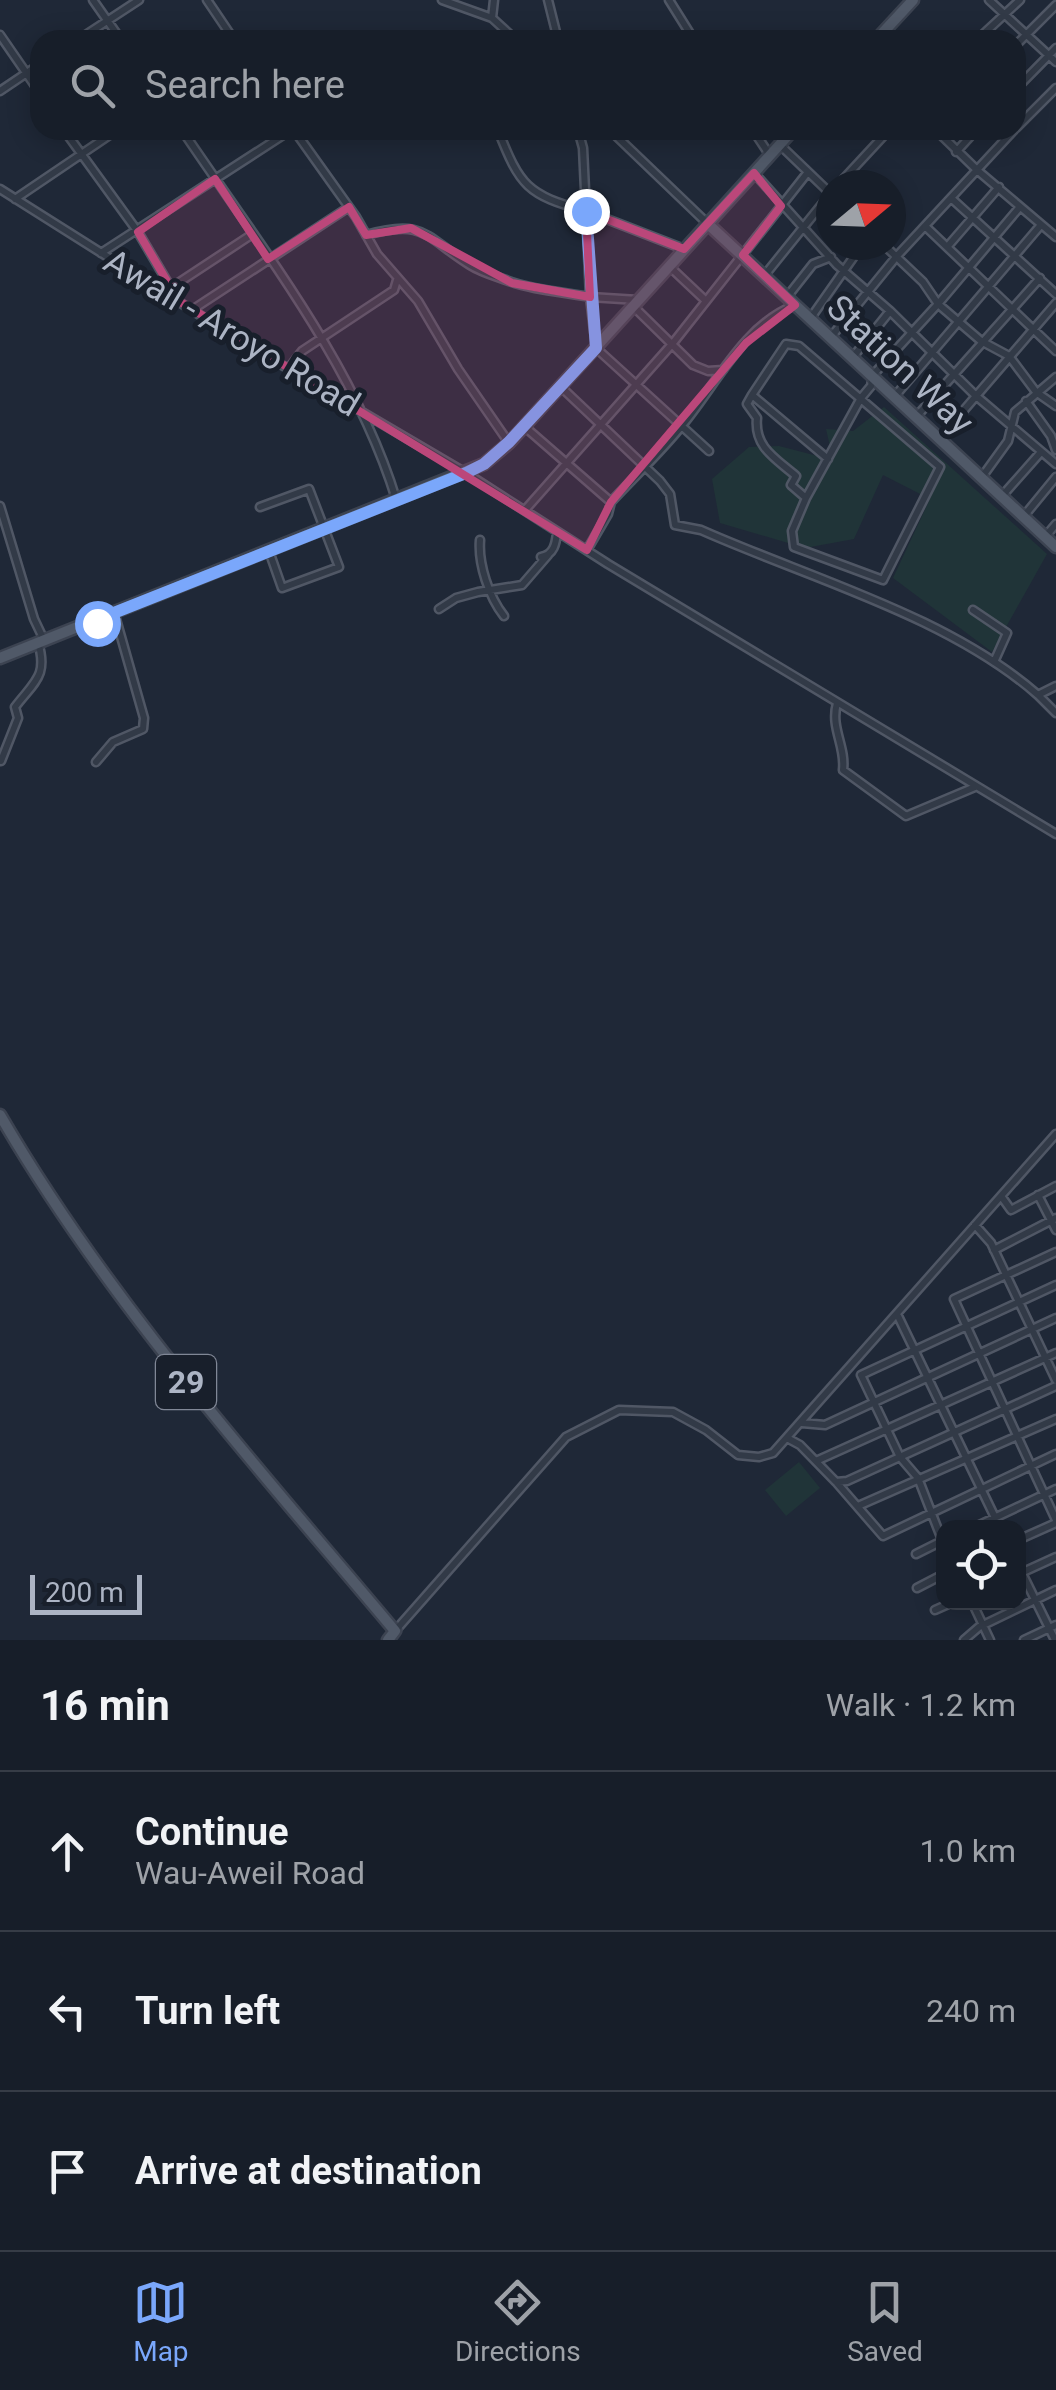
<!DOCTYPE html>
<html lang="en">
<head>
<meta charset="utf-8">
<style>
  body { margin:0; font-family:Roboto,sans-serif; background:#242b35; color:#f1f3f6 }
  .controls { position:absolute; right:30px; bottom:30px; display:grid; overflow:hidden; border-radius:20px; box-shadow:0 5px 25px #0003 }
  .controls button { width:90px; height:90px; display:grid; place-items:center; padding:0; border:0; border-bottom:2px solid #363c46; background:#171e29; color:#f1f3f6; font:50px sans-serif }
  .compass { position:absolute; left:816px; top:170px; width:90px; height:90px; border-radius:50%; background:#171e29; box-shadow:0 5px 25px #0003; rotate:71deg }
  .scale { position:absolute; left:30px; bottom:25px; width:112px; box-sizing:border-box; padding-left:10px; border:5px solid #acb4c4; border-top:0; font-size:28px; line-height:35px; white-space:nowrap; color:#acb4c4; -webkit-text-stroke:8px #181f2b; paint-order:stroke }
  .stop { position:absolute; width:30px; height:30px; margin:-22px; border:8px solid #7aa7fb; border-radius:50%; background:#fff }
  .stop.end { background:#7aa7fb; border-color:#fff; box-shadow:0 2px 10px #0008 }
  .list { margin:0; padding:0; list-style:none }
  h2 { display:flex; justify-content:space-between; align-items:center; height:130px; margin:0; padding:0 40px; font-size:42px }
  h2 small { font-size:32px; font-weight:400; color:#9ea2a8 }
  .list li { display:grid; grid-template-columns:65px 1fr auto; gap:30px; align-items:center; box-sizing:border-box; height:160px; padding:0 40px; border-top:2px solid #363c46 }
  .list b { display:block; font-size:38px; white-space:nowrap }
  .list p { margin:0; font-size:32px; white-space:nowrap; color:#9ea2a8 }
  .list em { font-size:32px; font-style:normal; color:#9ea2a8 }
  .icon { flex:none; width:55px; height:55px; fill:none; stroke:currentColor; stroke-width:2; stroke-linecap:round; stroke-linejoin:round }
  .map { position:relative; flex:none; width:1056px; height:1640px; overflow:hidden }
  .search { position:absolute; background:#171e29; box-shadow:0 5px 25px #0003; left:30px; right:30px; top:30px; height:110px; display:flex; align-items:center; gap:25px; box-sizing:border-box; padding:0 35px; border-radius:30px; color:#9ea2a8; font-size:38px }
  .sheet { height:610px; background:#171e29 }
  nav { display:flex; justify-content:space-around; align-items:center; box-sizing:border-box; height:140px; border-top:2px solid #363c46; background:#171e29; font-size:28px; color:#9ea2a8 }
  nav a { display:grid; justify-items:center; gap:5px }
  nav .on { color:#7aa7fb }
  .map>svg:first-child { display:block }
  .green { fill:#203438 }
  .lines { fill:none; stroke-linecap:round; stroke-linejoin:round }
  .minor-casing { stroke:#505765; stroke-width:11 }
  .major-casing { stroke:#3c4351; stroke-width:15 }
  .minor { stroke:#323a47; stroke-width:6 }
  .major { stroke:#505968; stroke-width:10 }
  .route { stroke:#7aa7fb; stroke-width:12 }
  .marked { fill:#bb477a; fill-opacity:0.2; stroke:#bb477a; stroke-width:8; stroke-linejoin:round }
  .labels { text-anchor:middle; dominant-baseline:central; stroke-width:10; stroke-linejoin:round; paint-order:stroke }
  .shield { fill:#181f2b; stroke:#808796; stroke-width:2.5 }
  .shield-label { font-size:32px; font-weight:bold; fill:#acb4c4 }
  .street-label { font-size:35px; fill:#acb4c4; stroke:#181f2b }
</style>
</head>
<body>
<div class="map">
<svg width="1056" height="1640" viewBox="0 0 1056 1640">
  <rect width="100%" height="100%" fill="#1f2837"/>
  <path class="green" d="M884 407 1047 554 992 652 893 578 930 499 883 475 854 539 805 548 720 523 712 479 749 447 779 446 833 460 826 429 853 431Z
    M799 1462 820 1488 786 1516 765 1490Z"/>
  <g class="lines">
    <defs>
      <path id="minor" d="M93 0 121 40
        M207 0 234 40
        M442 0 492 18
        M494 0 492 18 516 40
        M548 0 558 40
        M669 0 694 40
        M989 0 1056 62
        M0 35 40 93
        M78 40 139 0
        M977 40 1020 0
        M1016 45 1056 5
        M1016 89 1056 48
        M0 91 40 64
        M1016 128 1056 88
        M64 130 138 232 171 288
        M182 130C260 246 355 365 396 499
        M294 130 356 217 377 254 418 301 458 369 509 443
        M498 130C520 186 527 195 586 211L590 297 638 300
        M578 130 583 148 586 211 684 249
        M610 130 708 224
        M753 130 769 154
        M936 130 977 170 1056 237
        M780 145 831 194
        M956 152 976 130
        M755 174 837 265 890 311 975 395 1056 464
        M838 185 889 130
        M0 189 241 341 466 473 608 564 1056 834
        M951 198 1056 294
        M15 199 117 130
        M926 227 1056 351
        M366 235C425 218 425 237 470 265 481 272 495 276 506 280 532 290 563 292 590 297L596 348 709 451
        M884 245 923 282 938 304 981 341 1009 356 1036 392 1056 406
        M948 246 999 187
        M101 253 291 130
        M669 266 706 301
        M764 276 831 193
        M169 289 251 235
        M787 297 813 264 831 257
        M633 306 693 365 708 371 723 370
        M192 310 349 207
        M810 319 862 245
        M831 337 897 256 1014 130
        M853 357 890 311
        M289 368 302 351 394 290 397 280
        M561 387 660 481 670 494 675 525 701 530C809 578 948 616 1038 695L1056 686
        M752 395 747 404 757 418C754 447 775 458 796 476L791 485 806 498 792 531 794 547 883 580 940 467 799 346 786 344 752 395 828 459
        M895 396 1040 226
        M1026 401 1051 436 1056 450
        M916 417 1040 278
        M525 427 611 502
        M940 438 1056 303
        M982 477 1008 441 1015 412 1056 377
        M1002 496 1041 452
        M806 498 861 398 871 386 873 375 938 304 1019 208
        M0 506 34 619 44 640
        M260 507 309 489 339 567 282 588 269 551
        M525 510 673 343 808 172
        M1024 516 1056 477
        M1045 537 1056 524
        M480 540C478 564 489 597 504 616
        M587 550 608 514 611 502C635 476 662 451 684 423 716 384 745 325 793 306
        M541 557C554 555 556 543 557 532
        M439 609 456 598 478 592 522 585 548 555
        M973 610 1007 633 994 662
        M1038 695 1056 713
        M837 703C830 728 846 746 843 770L906 816 975 787
        M1 761 18 718 15 707C35 681 48 676 38 642
        M96 762 113 742 143 729 144 718 114 612
        M1038 1195 1056 1230
        M1001 1196 1011 1210 1056 1186
        M975 1225 991 1243 1056 1380
        M994 1250 1056 1218
        M1056 1252 954 1299 1056 1520
        M897 1314 1000 1528
        M802 1423 825 1425 1056 1318
        M787 1438 800 1445 836 1482 847 1481 1056 1386
        M816 1461 1056 1353
        M837 1483 883 1536 1056 1454
        M858 1506 1056 1419
        M973 1528 1056 1489
        M1018 1540 1056 1523
        M944 1545 918 1478 900 1457 861 1375 1056 1285
        M916 1554 942 1541
        M1018 1565 1055 1640
        M1021 1573 1056 1557
        M917 1588 944 1574
        M972 1602 990 1640
        M935 1610 953 1602
        M395 1631 566 1437 619 1410 673 1412 706 1430 738 1455 759 1457 773 1453 1056 1134
        M964 1640 979 1627 1056 1590
        M1024 1640 1056 1625"/>
      <path id="major" d="M876 40 913 0
        M708 224 1056 547
        M0 658 484 464 509 443 793 130
        M0 1115C109 1303 256 1465 395 1631L388 1640"/>
    </defs>
    <use href="#minor" class="minor-casing"/>
    <use href="#major" class="major-casing"/>
    <use href="#minor" class="minor"/>
    <use href="#major" class="major"/>
  </g>
  <g class="lines">
    <path class="route" d="M97 623 96 620 466 473 484 464 509 442 596 348 586 211"/>
  </g>
  <path class="marked" d="M754 173 781 206 743 255 795 305 746 343 611 502 587 550 164 292 171 288 138 232 215 179 268 259 349 207 366 235 411 228 512 283 590 297 586 211 684 249Z"/>
  <g class="labels">
    <rect class="shield" x="156" y="1355" width="60" height="54" rx="8"/>
    <g class="shield-label">
      <text x="186" y="1382">29</text>
    </g>
    <g class="street-label">
      <text transform="translate(232 333) rotate(31)">Awail - Aroyo Road</text>
      <text transform="translate(900 365) rotate(43)">Station Way</text>
    </g>
  </g>
</svg>
<div class="controls">
<button><svg class="icon" aria-label="locate" viewBox="0 0 24 24"><circle cx="12" cy="12" r="6"/><path d="M12 2v4M12 18v4M2 12h4M18 12h4"/></svg></button>
</div>
<svg class="compass" viewBox="-18 -18 36 36"><path d="M0-13l5 13h-10z" fill="#e53935"/><path d="M0 13l5-13h-10z" fill="#9ea2a8"/></svg>
<div class="scale">200 m</div>
<div class="stop" style="left:97px;top:623px"></div>
<div class="stop end" style="left:586px;top:211px"></div>
<div class="search"><svg class="icon" aria-label="search" viewBox="0 0 24 24"><circle cx="10" cy="10" r="6"/><path d="M15 15l6 6"/></svg>Search here</div>
</div>
<section class="sheet">
<h2>16 min<small>Walk · 1.2 km</small></h2>
<ul class="list">
<li><svg class="icon" aria-label="ahead" viewBox="0 0 24 24"><path d="M12 20V5M6 11l6-6 6 6"/></svg><div><b>Continue</b><p>Wau-Aweil Road</p></div><em>1.0 km</em></li>
<li><svg class="icon" aria-label="left" viewBox="0 0 24 24"><path d="M17 20v-9H6M10 6l-5 5 5 5"/></svg><div><b>Turn left</b></div><em>240 m</em></li>
<li><svg class="icon" aria-label="arrive" viewBox="0 0 24 24"><path d="M6 21V4h12l-3 4 3 4H6"/></svg><div><b>Arrive at destination</b></div></li>
</ul>
</section>
<nav>
<a class="on"><svg class="icon" aria-label="map" viewBox="0 0 24 24"><path d="M3 6l6-2 6 2 6-2v14l-6 2-6-2-6 2zM9 4v14M15 6v14"/></svg>Map</a>
<a><svg class="icon" aria-label="directions" viewBox="0 0 24 24"><path d="M12 3l9 9-9 9-9-9zM9 14v-3h6M13 9l2 2-2 2"/></svg>Directions</a>
<a><svg class="icon" aria-label="saved" viewBox="0 0 24 24"><path d="M7 4h10v16l-5-4-5 4z"/></svg>Saved</a>
</nav>
</body>
</html>
